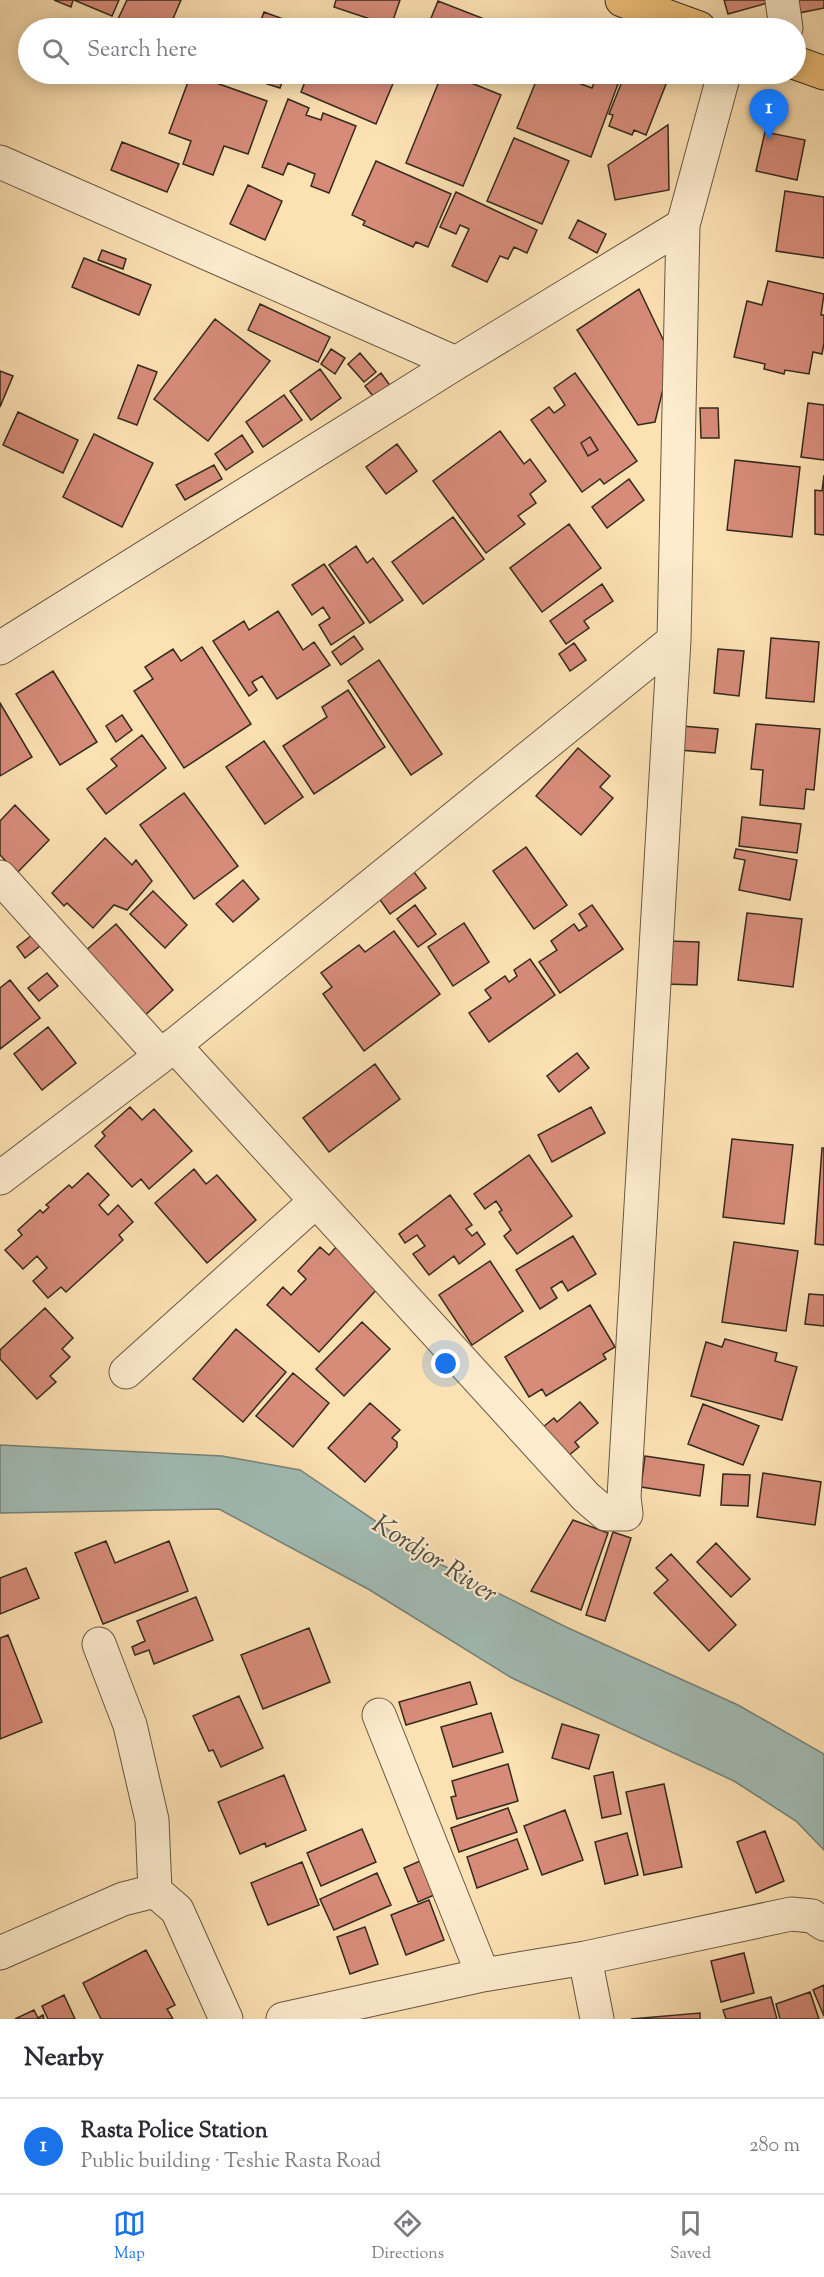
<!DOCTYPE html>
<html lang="en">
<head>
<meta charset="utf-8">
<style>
  body { margin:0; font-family:"Sorts Mill Goudy",serif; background:#f2f2f3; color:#2b2b33 }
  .you { position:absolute; left:446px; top:1364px; width:21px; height:21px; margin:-15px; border:4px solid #fff; border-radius:50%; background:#1a73e8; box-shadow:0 0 0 9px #1a73e833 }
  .badge { display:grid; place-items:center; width:39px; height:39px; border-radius:50%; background:#1a73e8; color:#fff; font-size:20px; font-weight:700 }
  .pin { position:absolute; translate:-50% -50px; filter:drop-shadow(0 2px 3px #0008) }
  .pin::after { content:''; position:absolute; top:32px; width:21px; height:18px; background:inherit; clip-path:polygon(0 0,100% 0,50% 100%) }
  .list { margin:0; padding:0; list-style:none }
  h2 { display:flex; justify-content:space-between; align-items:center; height:78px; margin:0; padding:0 24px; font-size:26px }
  h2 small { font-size:20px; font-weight:400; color:#7c7c81 }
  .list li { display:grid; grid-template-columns:39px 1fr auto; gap:18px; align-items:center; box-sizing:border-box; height:96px; padding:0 24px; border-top:2px solid #e1e1e2 }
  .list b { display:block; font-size:22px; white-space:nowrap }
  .list p { margin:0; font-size:20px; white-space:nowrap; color:#7c7c81 }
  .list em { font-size:20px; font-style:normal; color:#7c7c81 }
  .icon { flex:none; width:33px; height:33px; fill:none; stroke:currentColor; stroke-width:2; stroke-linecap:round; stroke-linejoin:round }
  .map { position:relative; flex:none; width:824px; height:2019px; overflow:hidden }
  .search { position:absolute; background:#fff; box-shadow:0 3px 15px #0003; left:18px; right:18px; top:18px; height:66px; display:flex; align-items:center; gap:15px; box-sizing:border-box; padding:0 21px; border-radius:33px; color:#7c7c81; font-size:22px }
  .sheet { height:174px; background:#fff }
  nav { display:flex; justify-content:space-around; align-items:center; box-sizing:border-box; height:84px; border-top:2px solid #e1e1e2; background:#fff; font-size:16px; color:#7c7c81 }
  nav a { display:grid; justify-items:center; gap:3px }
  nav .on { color:#1a73e8 }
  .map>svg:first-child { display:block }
  .water { fill:#a1bcb5; stroke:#768279; stroke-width:1.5 }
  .building { fill:#d78c7a; stroke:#352a1e; stroke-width:1.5; fill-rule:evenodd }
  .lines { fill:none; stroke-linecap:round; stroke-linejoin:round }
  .minor-casing { stroke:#675843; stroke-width:35 }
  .major-casing { stroke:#352a1e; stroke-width:35 }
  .minor { stroke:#fdecce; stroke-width:33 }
  .major { stroke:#eec07a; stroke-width:33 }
  .labels { text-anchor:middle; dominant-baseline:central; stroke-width:4.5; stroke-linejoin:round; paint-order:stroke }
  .water-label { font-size:27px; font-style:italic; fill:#504e44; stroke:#fdecce }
</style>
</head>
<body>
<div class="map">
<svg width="824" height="2019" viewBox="0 0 824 2019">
  <rect width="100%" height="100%" fill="#fce1b3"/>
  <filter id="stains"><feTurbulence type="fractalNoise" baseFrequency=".00333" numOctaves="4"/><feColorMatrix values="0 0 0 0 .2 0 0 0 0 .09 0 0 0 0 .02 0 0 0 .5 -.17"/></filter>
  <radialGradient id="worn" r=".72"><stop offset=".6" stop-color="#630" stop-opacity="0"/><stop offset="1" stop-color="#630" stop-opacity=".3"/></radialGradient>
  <path class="water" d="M0 1445 222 1456 300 1470 436 1562 566 1627 738 1705 824 1754V1850L796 1821 734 1781 512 1678 368 1589 219 1509 0 1513Z"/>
  <path class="building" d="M54 0H73L71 7Z
    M74 0H119L112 16Z
    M127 0H181L169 28H139L118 19Z
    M336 0H400L391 26 334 7Z
    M724 0H771V2L728 14Z
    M796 0H824V8L799 13Z
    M438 1 497 24 496 28H427Z
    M264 12 302 26 301 28H258Z
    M191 74 267 101 248 154 224 146 213 175 183 164 191 141 169 133Z
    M236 74H285L280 88Z
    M308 74H397L376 124 301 92Z
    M442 74H449L501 95 463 186 406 163Z
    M456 74H478L475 81Z
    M539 74H572L570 80 592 88 597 76 618 84 591 157 517 128Z
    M625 74H670L646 135 634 130 632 135 609 126 613 115 609 114Z
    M288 99 309 108 306 115 321 120 323 113 356 126 329 193 311 186 315 174 288 163 283 175 262 167Z
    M668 125 669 190 615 200 608 165Z
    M765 132 805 140 797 180 756 171Z
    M514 138 569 161 542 224 487 201Z
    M122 142 179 164 167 192 111 170Z
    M376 161 451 194 428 247 416 242 413 247 363 225 365 221 352 215Z
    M248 185 282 201 265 240 230 224Z
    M785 191 824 197V258L776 251Z
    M456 192 537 230 527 253 514 247 508 259 500 256 487 282 452 266 469 229 460 225 456 234 440 227Z
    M578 220 606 234 597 253 569 238Z
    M102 250 126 259 123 269 98 260Z
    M84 258 151 285 139 315 72 287Z
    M768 281 824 294 821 315H824V343L822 354 813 352 809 374 785 370 784 374 764 369 765 364 734 357 747 301 762 305Z
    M639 289 671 356 655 422 638 425 577 330Z
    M260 304 330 337 318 362 248 330Z
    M215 319 270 361 208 441 154 399Z
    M331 349 345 358 335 374 321 364Z
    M360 353 376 372 364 382 348 364Z
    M138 365 157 372 137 425 118 418Z
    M320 369 341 398 311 420 290 391Z
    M0 371 13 376 0 407Z
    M381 373 391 387 376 400 365 386Z
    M575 373 637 461 604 484 600 479 582 492 531 420 549 407 554 413 565 405 554 388ZM590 437 598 450 588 456 581 443Z
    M284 395 302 420 263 447 246 422Z
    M808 403 824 405V460L801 457Z
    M700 408H718L719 438H701Z
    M18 412 78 440 63 473 3 445Z
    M500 431 524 464 530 459 546 481 530 494 536 503 518 516 525 524 486 553 433 481Z
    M94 434 153 463 122 527 63 497Z
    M242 435 253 452 226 470 215 454Z
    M590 437 598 450 588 456 581 443Z
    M397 444 417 471 386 494 366 467Z
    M735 460 800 467 792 537 727 530Z
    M214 465 222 479 185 500 176 485Z
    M824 475V535L815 534V490L822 491Z
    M629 479 644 500 607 528 592 507Z
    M453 517 484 559 423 604 392 562Z
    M569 524 601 568 542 612 510 568Z
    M356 546 367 563 373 558 403 600 370 623 329 565Z
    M324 564 364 623 331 645 319 625 330 618 323 607 312 615 292 585Z
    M602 584 613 601 584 621 589 628 566 644 550 621Z
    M278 611 303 650 314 642 330 665 277 699 262 676 252 682 257 690 249 696 213 641 244 621 249 630Z
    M354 636 363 649 341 665 332 652Z
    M771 638 819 642 814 702 766 698Z
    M574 643 586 660 570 671 559 654Z
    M202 647 251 724 184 768 134 691 153 679 145 667 173 649 181 661Z
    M718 649 744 651 739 696 714 693Z
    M379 660 442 754 411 775 348 681Z
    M53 671 97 742 60 765 16 694Z
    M348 690 385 747 314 794 283 746 327 717 322 707Z
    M0 703 32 757 0 776Z
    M122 715 132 730 116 742 106 726Z
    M756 724 820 729 814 790 806 789 804 809 760 805 763 770 751 769Z
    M681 726 718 729 715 753 679 750Z
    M142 735 166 768 106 814 87 789 117 766 111 759Z
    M264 741 303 797 265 824 226 767Z
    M578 748 610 776 600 787 613 798 581 835 536 796Z
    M184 793 238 866 194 899 140 825Z
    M15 805 49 840 17 873 0 855V821Z
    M742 817 801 824 797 853 739 846Z
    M105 838 132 865 136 860 152 881 127 910 114 905 93 928 67 903 64 906 52 893Z
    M526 847 567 905 534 929 493 871Z
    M736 849 797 860 790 900 739 890 745 860 734 858Z
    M411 868 426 888 390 914 376 894Z
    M243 880 259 899 233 922 216 904Z
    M153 891 187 925 165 948 130 914Z
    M415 905 436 934 418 947 397 919Z
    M592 905 623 949 560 993 539 962 557 950 551 941 574 924 579 931 587 926 579 914Z
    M747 913 802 919 793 987 738 980Z
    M464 923 489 962 453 986 428 947Z
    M116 924 173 990 142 1018 84 952Z
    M394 931 440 994 364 1051 323 994 332 987 321 973 359 945 365 952Z
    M32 935 40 946 25 958 17 947Z
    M668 941 699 942 697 985 666 984Z
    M530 959 555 995 489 1042 469 1013 491 998 485 990 505 976 509 982 517 976 514 970Z
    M47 973 58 986 39 1001 28 988Z
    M10 980 40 1018 0 1049V988Z
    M48 1027 76 1063 42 1090 14 1054Z
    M577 1053 589 1068 559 1092 547 1076Z
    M375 1064 400 1099 329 1152 303 1118Z
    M130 1107 142 1120 154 1109 192 1151 149 1189 141 1179 132 1187 95 1146 105 1136 102 1132Z
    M591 1107 605 1133 552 1162 538 1135Z
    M732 1139 793 1145 784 1224 723 1217Z
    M822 1148H824V1245L815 1244Z
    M529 1155 572 1216 517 1254 504 1236 511 1230 499 1212 502 1210 496 1201 485 1209 474 1194Z
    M194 1169 206 1184 217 1175 256 1220 207 1263 155 1203Z
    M88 1173 109 1195 99 1205 108 1215 118 1205 133 1222 119 1235 123 1240 66 1292 61 1287 48 1298 33 1281 47 1268 37 1256 23 1269 5 1250 22 1235 18 1230 40 1210 43 1213 49 1207 46 1205 69 1185 72 1188Z
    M450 1195 472 1225 466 1229 472 1236 477 1232 485 1244 459 1264 454 1256 429 1275 413 1254 425 1246 417 1235 405 1243 399 1234Z
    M573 1236 596 1274 568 1291 562 1281 551 1288 557 1298 540 1309 516 1270Z
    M734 1242 798 1251 786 1331 722 1322Z
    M337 1246 380 1286 319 1352 267 1305 283 1287 291 1295 306 1279 298 1271 320 1247 329 1255Z
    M490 1261 523 1311 472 1345 439 1295Z
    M809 1294 824 1295V1326L805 1324Z
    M590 1305 615 1347 603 1354 606 1359 546 1396 542 1389 529 1397 505 1357Z
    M45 1308 73 1338 62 1349 70 1357 50 1376 56 1382 37 1399 0 1359V1350Z
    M362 1322 390 1349 344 1396 316 1369Z
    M236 1329 286 1372 243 1422 193 1379Z
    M725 1339 777 1353 775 1361 797 1367 782 1420 691 1396 706 1342 722 1347Z
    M293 1373 329 1403 293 1447 256 1416Z
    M580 1402 598 1423 575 1442 579 1447 562 1461 537 1432 554 1418 557 1422Z
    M370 1403 400 1430 392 1438 397 1442V1447L365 1482 328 1448Z
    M703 1404 759 1426 743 1465 688 1444Z
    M645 1456 704 1465 700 1496 641 1487Z
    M763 1473 821 1482 815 1525 757 1517Z
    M723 1474 750 1475 748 1506 721 1505Z
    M573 1520 608 1533 581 1610 531 1591Z
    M613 1532 631 1538 605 1621 586 1615Z
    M106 1541 115 1563 169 1541 188 1591 103 1624 75 1553Z
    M716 1543 750 1579 731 1597 697 1562Z
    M671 1554 736 1625 709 1651 654 1593 668 1580 656 1568Z
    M26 1568 39 1598 0 1614V1578Z
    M196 1597 213 1640 154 1664 149 1650 135 1655 132 1647 145 1641 137 1621Z
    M309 1628 330 1682 263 1709 241 1655Z
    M8 1635 42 1722 0 1739V1638Z
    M470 1682 477 1704 406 1725 399 1702Z
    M239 1696 263 1748 221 1767 213 1750 209 1751 193 1716Z
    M491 1713 503 1752 453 1767 441 1727Z
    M562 1724 599 1735 589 1769 552 1758Z
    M508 1764 518 1801 457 1819 451 1797 456 1796 452 1781Z
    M613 1772 621 1814 602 1818 594 1776Z
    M284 1775 306 1830 266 1847 265 1843 240 1854 218 1802Z
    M664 1784 682 1867 644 1875 626 1792Z
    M508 1808 517 1832 459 1852 451 1828Z
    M565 1810 583 1860 542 1875 524 1826Z
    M362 1829 376 1862 321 1886 307 1853Z
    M765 1831 784 1881 756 1893 737 1842Z
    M627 1833 638 1875 605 1884 595 1842Z
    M517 1839 528 1869 477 1888 467 1857Z
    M420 1861 434 1895 418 1902 404 1868Z
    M302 1862 319 1905 268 1925 251 1883Z
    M377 1873 391 1905 334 1930 320 1899Z
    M429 1900 444 1940 406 1955 391 1915Z
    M365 1927 378 1964 350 1974 337 1937Z
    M146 1950 175 2005 167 2009 173 2019H101L83 1983Z
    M744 1953 754 1993 721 2002 711 1961Z
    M824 1985V2016L813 1990Z
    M810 1992 819 2019H780L776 2004Z
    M64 1995 75 2019H48L42 2006Z
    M771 1997 777 2019H726L723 2010Z
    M34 2010 38 2018 43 2015 44 2019H15Z
    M700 2013V2019H631Z"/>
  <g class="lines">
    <defs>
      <path id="minor" d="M782 0 786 28
        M0 162 456 363
        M0 648 456 363 683 225
        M0 877 161 1056
        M174 1045 586 1497 606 1514H626L624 1497 674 640 683 225 724 74
        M0 1178 161 1056 674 640
        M126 1372 316 1201
        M99 1644 130 1725 152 1820 155 1891
        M379 1715 483 1975
        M0 1953 123 1899 155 1891 177 1910 226 2019
        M585 1958 597 2019
        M283 2019 483 1975 585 1958 791 1914 812 1916 824 1924"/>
      <path id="major" d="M622 0 699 28
        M796 63 824 73"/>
    </defs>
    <use href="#minor" class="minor-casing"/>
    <use href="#major" class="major-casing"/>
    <use href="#minor" class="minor"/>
    <use href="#major" class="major"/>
  </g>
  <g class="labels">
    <g class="water-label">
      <text transform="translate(434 1560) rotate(32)">Kordjor River</text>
    </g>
  </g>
  <rect width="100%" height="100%" filter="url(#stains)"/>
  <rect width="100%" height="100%" fill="url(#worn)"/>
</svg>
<div class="you"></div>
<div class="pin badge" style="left:769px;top:139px">1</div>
<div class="search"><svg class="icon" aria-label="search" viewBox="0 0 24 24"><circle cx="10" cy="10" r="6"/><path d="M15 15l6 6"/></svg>Search here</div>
</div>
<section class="sheet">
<h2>Nearby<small></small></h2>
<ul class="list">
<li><span class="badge">1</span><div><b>Rasta Police Station</b><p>Public building · Teshie Rasta Road</p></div><em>280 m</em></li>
</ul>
</section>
<nav>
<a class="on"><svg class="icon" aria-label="map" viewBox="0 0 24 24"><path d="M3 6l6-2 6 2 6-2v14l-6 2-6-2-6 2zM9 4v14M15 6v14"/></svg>Map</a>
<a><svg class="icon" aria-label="directions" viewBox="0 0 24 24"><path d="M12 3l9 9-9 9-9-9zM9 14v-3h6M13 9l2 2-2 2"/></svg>Directions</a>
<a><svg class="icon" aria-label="saved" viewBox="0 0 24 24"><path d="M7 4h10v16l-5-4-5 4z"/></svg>Saved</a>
</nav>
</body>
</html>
